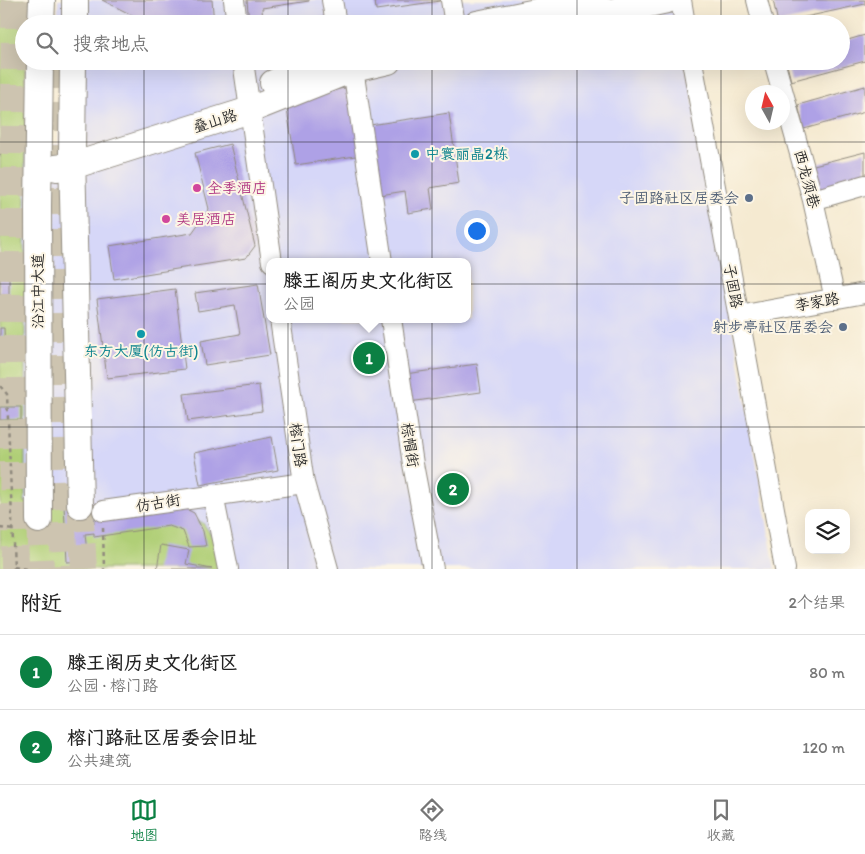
<!DOCTYPE html>
<html lang="zh">
<head>
<meta charset="utf-8">
<style>
  body { margin:0; font-family:Itim,"LXGW WenKai TC",sans-serif; background:#f6f6f6; color:#222 }
  .controls { position:absolute; right:15px; bottom:15px; display:grid; overflow:hidden; border-radius:10px; box-shadow:0 5px 20px #0002 }
  .controls button { width:45px; height:45px; display:grid; place-items:center; padding:0; border:0; border-bottom:1px solid #e0e0e0; background:#fff; color:#222; font:25px sans-serif }
  .compass { position:absolute; left:745px; top:85px; width:45px; height:45px; border-radius:50%; background:#fff; box-shadow:0 5px 20px #0002; rotate:352deg }
  .you { position:absolute; left:476px; top:230px; width:18px; height:18px; margin:-12px; border:4px solid #fff; border-radius:50%; background:#1a73e8; box-shadow:0 0 0 8px #1a73e833 }
  .badge { display:grid; place-items:center; width:32px; height:32px; border-radius:50%; background:#0b8043; color:#fff; font-size:16px; font-weight:700 }
  .pin { position:absolute; translate:-50% -50%; border:2px solid #fff; box-shadow:0 1px 5px #0006 }
  .popup { position:absolute; left:266px; top:258px; width:205px; height:65px; box-sizing:border-box; display:grid; place-content:center; border-radius:10px; background:#fff; filter:drop-shadow(0 1px 4px #0005); font-size:16px; white-space:nowrap; color:#767676 }
  .popup b { font-size:19px; color:#222 }
  .popup::after { content:''; position:absolute; left:50%; top:100%; margin-left:-10px; border:10px solid transparent; border-top-color:#fff }
  .list { margin:0; padding:0; list-style:none }
  h2 { display:flex; justify-content:space-between; align-items:center; height:65px; margin:0; padding:0 20px; font-size:21px }
  h2 small { font-size:16px; font-weight:400; color:#767676 }
  .list li { display:grid; grid-template-columns:32px 1fr auto; gap:15px; align-items:center; box-sizing:border-box; height:75px; padding:0 20px; border-top:1px solid #e0e0e0 }
  .list b { display:block; font-size:19px; white-space:nowrap }
  .list p { margin:0; font-size:16px; white-space:nowrap; color:#767676 }
  .list em { font-size:16px; font-style:normal; color:#767676 }
  .icon { flex:none; width:28px; height:28px; fill:none; stroke:currentColor; stroke-width:2; stroke-linecap:round; stroke-linejoin:round }
  .map { position:relative; flex:none; width:865px; height:569px; overflow:hidden }
  .search { position:absolute; background:#fff; box-shadow:0 5px 20px #0002; left:15px; right:15px; top:15px; height:55px; display:flex; align-items:center; gap:12px; box-sizing:border-box; padding:0 18px; border-radius:28px; color:#767676; font-size:19px }
  .sheet { height:215px; background:#fff }
  nav { display:flex; justify-content:space-around; align-items:center; box-sizing:border-box; height:70px; border-top:1px solid #e0e0e0; background:#fff; font-size:14px; color:#767676 }
  nav a { display:grid; justify-items:center; gap:2px }
  nav .on { color:#0b8043 }
  .map>svg:first-child { display:block }
  .built { fill:#d6d7f8; fill-rule:evenodd }
  .green { fill:#b0cf77; stroke:#6e7d51 }
  .building { fill:#aea1e6 }
  .lines { fill:none; stroke-linecap:round; stroke-linejoin:round }
  .major-tunnel { stroke:#cdc4b0; stroke-width:26; stroke-dasharray:26 13; stroke-linecap:butt }
  .highway-tunnel { stroke:#cdc4b0; stroke-width:28; stroke-dasharray:28 14; stroke-linecap:butt }
  .minor-casing { stroke:#908a7e; stroke-width:22 }
  .major-casing { stroke:#908a7e; stroke-width:28 }
  .path { stroke:#908a7e; stroke-width:2.5; stroke-dasharray:4 4; stroke-linecap:butt }
  .minor { stroke:#fff; stroke-width:20 }
  .major { stroke:#fff; stroke-width:26 }
  .grid { fill:none; stroke:#2b2b2b; stroke-width:1; stroke-opacity:0.55 }
  .culture-dot { fill:#0f9aa8; stroke:#fcf5e5; stroke-width:2 }
  .hotel-dot { fill:#d1479c; stroke:#fcf5e5; stroke-width:2 }
  .service-dot { fill:#5c6f8a; stroke:#fcf5e5; stroke-width:2 }
  .labels { text-anchor:middle; dominant-baseline:central; stroke-width:4; stroke-linejoin:round; paint-order:stroke }
  .street-label { font-size:15px; fill:#2b2b2b; stroke:#fcf5e5 }
  .culture-label { font-size:15px; fill:#0d838f; stroke:#fcf5e5; text-anchor:start }
  .hotel-label { font-size:15px; fill:#b23c85; stroke:#fcf5e5; text-anchor:start }
  .service-label { font-size:15px; fill:#4e5e75; stroke:#fcf5e5; text-anchor:end }
</style>
</head>
<body>
<div class="map">
<svg width="865" height="569" viewBox="0 0 865 569">
  <rect width="100%" height="100%" fill="#fcf5e5"/>
  <filter id="ink" filterUnits="userSpaceOnUse"><feTurbulence type="fractalNoise" baseFrequency=".02" numOctaves="2"/><feDisplacementMap in="SourceGraphic" scale="10" xChannelSelector="R" yChannelSelector="G"/><feConvolveMatrix kernelMatrix="1 2 1 2 8 2 1 2 1" color-interpolation-filters="sRGB"/></filter>
  <filter id="wash" filterUnits="userSpaceOnUse"><feTurbulence type="fractalNoise" baseFrequency=".0096" numOctaves="4" result="noise"/><feDisplacementMap in="SourceGraphic" scale="20" xChannelSelector="R" yChannelSelector="G"/><feGaussianBlur stdDeviation="1.12" result="paint"/><feColorMatrix in="noise" values="0 0 0 0 0 0 0 0 0 0 0 0 0 0 0 0 0 1.4 0 .05"/><feComposite in="paint" operator="in"/></filter>
  <g filter="url(#wash)">
    <rect width="100%" height="100%" fill="#f5ead1"/>
    <path class="built" d="M58 0H670L679 24H58Z
      M59 61H686L775 569H0V147L59 144ZM270 262H468V319H270Z"/>
    <path class="green" d="M0 0H25V502L92 504 91 530 187 516 203 523 213 537 221 569H0Z"/>
    <g id="blocks">
      <path class="building" d="M102 0H212L214 24H150Z
        M247 0H309V1L262 8 263 24H249Z
        M375 0H440V1L376 10Z
        M773 0H865V4L778 23Z
        M327 16 329 24H286V23Z
        M865 35V61L791 81 786 61H841V42Z
        M865 86V112L804 129 798 105Z
        M351 87 362 155 296 165 285 98Z
        M449 113 459 183 430 188 433 209 408 213 405 191 380 195 370 125Z
        M230 144 255 246 246 258 114 279 109 246 192 233 209 209 195 153Z
        M865 152V178L817 191 810 166Z
        M0 271H9V305H0Z
        M258 284 270 355 205 365 201 341 240 334 235 305 198 311 195 293Z
        M175 289 185 369 107 378 97 299Z
        M0 328H4L5 353H0Z
        M477 364 481 392 409 402 405 374Z
        M259 385 262 411 188 421 184 394Z
        M0 407H21V420H0Z
        M272 437 278 470 200 485 194 453Z
        M64 506 85 507V523H94V519L175 508 186 509 194 513 203 531 206 546 189 547 183 531 169 526 94 537V533L85 534 88 561 67 562Z
        M161 545 189 550 186 564 212 569H157Z"/>
    </g>
  </g>
  <g filter="url(#ink)">
    <use href="#blocks" fill-opacity="0" stroke="#908a7e" stroke-width="1"/>
    <g class="lines">
      <path class="major-tunnel" d="M80 505 84 569
        M39 520 41 569"/>
      <path class="highway-tunnel" d="M15 0 11 360 15 569
        M53 61 59 463 64 569"/>
      <defs>
        <path id="minor" d="M234 0 237 24
          M332 0 336 24
          M451 0 455 24
          M681 0 685 24
          M757 0 763 24
          M243 61 272 262
          M692 61 785 569
          M774 61 813 200 835 299
          M353 69 382 262
          M813 200 865 185
          M739 316 865 293
          M280 319 304 483 328 569
          M391 319 413 464 433 569
          M213 495 228 569
          M103 511 304 483"/>
        <path id="major" d="M574 20 667 0
          M41 24 42 0
          M75 24V0
          M477 24 595 0
          M73 61 72 153 80 505
          M273 83 322 61
          M56 168 72 166 250 110 353 69 388 61
          M39 520 38 207 40 61"/>
      </defs>
      <use href="#minor" class="minor-casing"/>
      <use href="#major" class="major-casing"/>
      <path class="path" d="M0 155H1
        M0 386 7 394 14 569
        M0 528 13 530
        M103 528 104 569
        M14 567 26 569"/>
      <use href="#minor" class="minor"/>
      <use href="#major" class="major"/>
    </g>
  </g>
  <path class="grid" d="M144 0V24M288 0V24M432 0V24M577 0V24M721 0V24M144 61V569M288 61V569M432 61V569M577 61V569M721 61V569M0 142H865M0 284H865M0 427H865"/>
  <g class="culture-dot">
    <circle cx="415" cy="154" r="5"/>
    <circle cx="141" cy="334" r="5"/>
  </g>
  <g class="hotel-dot">
    <circle cx="197" cy="188" r="5"/>
    <circle cx="166" cy="219" r="5"/>
  </g>
  <g class="service-dot">
    <circle cx="749" cy="198" r="5"/>
    <circle cx="843" cy="327" r="5"/>
  </g>
  <g class="labels">
    <g class="street-label">
      <text transform="translate(215 121) rotate(-17)">叠山路</text>
      <text transform="translate(807 179) rotate(75)">西龙须巷</text>
      <text transform="translate(733 286) rotate(80)">子固路</text>
      <text transform="translate(38 291) rotate(-90)">沿江中大道</text>
      <text transform="translate(817 302) rotate(-10)">李家路</text>
      <text transform="translate(298 445) rotate(82)">榕门路</text>
      <text transform="translate(410 445) rotate(81)">棕帽街</text>
      <text transform="translate(158 503) rotate(-9)">仿古街</text>
    </g>
    <g class="culture-label">
      <text x="425" y="154">中寰丽晶2栋</text>
      <text x="141" y="351" text-anchor="middle">东方大厦(仿古街)</text>
    </g>
    <g class="hotel-label">
      <text x="207" y="188">全季酒店</text>
      <text x="176" y="219">美居酒店</text>
    </g>
    <g class="service-label">
      <text x="739" y="198">子固路社区居委会</text>
      <text x="833" y="327">射步亭社区居委会</text>
    </g>
  </g>
</svg>
<div class="controls">
<button><svg class="icon" aria-label="layers" viewBox="0 0 24 24"><path d="M12 4l9 5-9 5-9-5zM3 14l9 5 9-5"/></svg></button>
</div>
<svg class="compass" viewBox="-18 -18 36 36"><path d="M0-13l5 13h-10z" fill="#e53935"/><path d="M0 13l5-13h-10z" fill="#767676"/></svg>
<div class="you"></div>
<div class="pin badge" style="left:369px;top:358px">1</div>
<div class="popup"><b>滕王阁历史文化街区</b>公园</div>
<div class="pin badge" style="left:453px;top:489px">2</div>
<div class="search"><svg class="icon" aria-label="search" viewBox="0 0 24 24"><circle cx="10" cy="10" r="6"/><path d="M15 15l6 6"/></svg>搜索地点</div>
</div>
<section class="sheet">
<h2>附近<small>2个结果</small></h2>
<ul class="list">
<li><span class="badge">1</span><div><b>滕王阁历史文化街区</b><p>公园 · 榕门路</p></div><em>80 m</em></li>
<li><span class="badge">2</span><div><b>榕门路社区居委会旧址</b><p>公共建筑</p></div><em>120 m</em></li>
</ul>
</section>
<nav>
<a class="on"><svg class="icon" aria-label="map" viewBox="0 0 24 24"><path d="M3 6l6-2 6 2 6-2v14l-6 2-6-2-6 2zM9 4v14M15 6v14"/></svg>地图</a>
<a><svg class="icon" aria-label="directions" viewBox="0 0 24 24"><path d="M12 3l9 9-9 9-9-9zM9 14v-3h6M13 9l2 2-2 2"/></svg>路线</a>
<a><svg class="icon" aria-label="saved" viewBox="0 0 24 24"><path d="M7 4h10v16l-5-4-5 4z"/></svg>收藏</a>
</nav>
</body>
</html>
